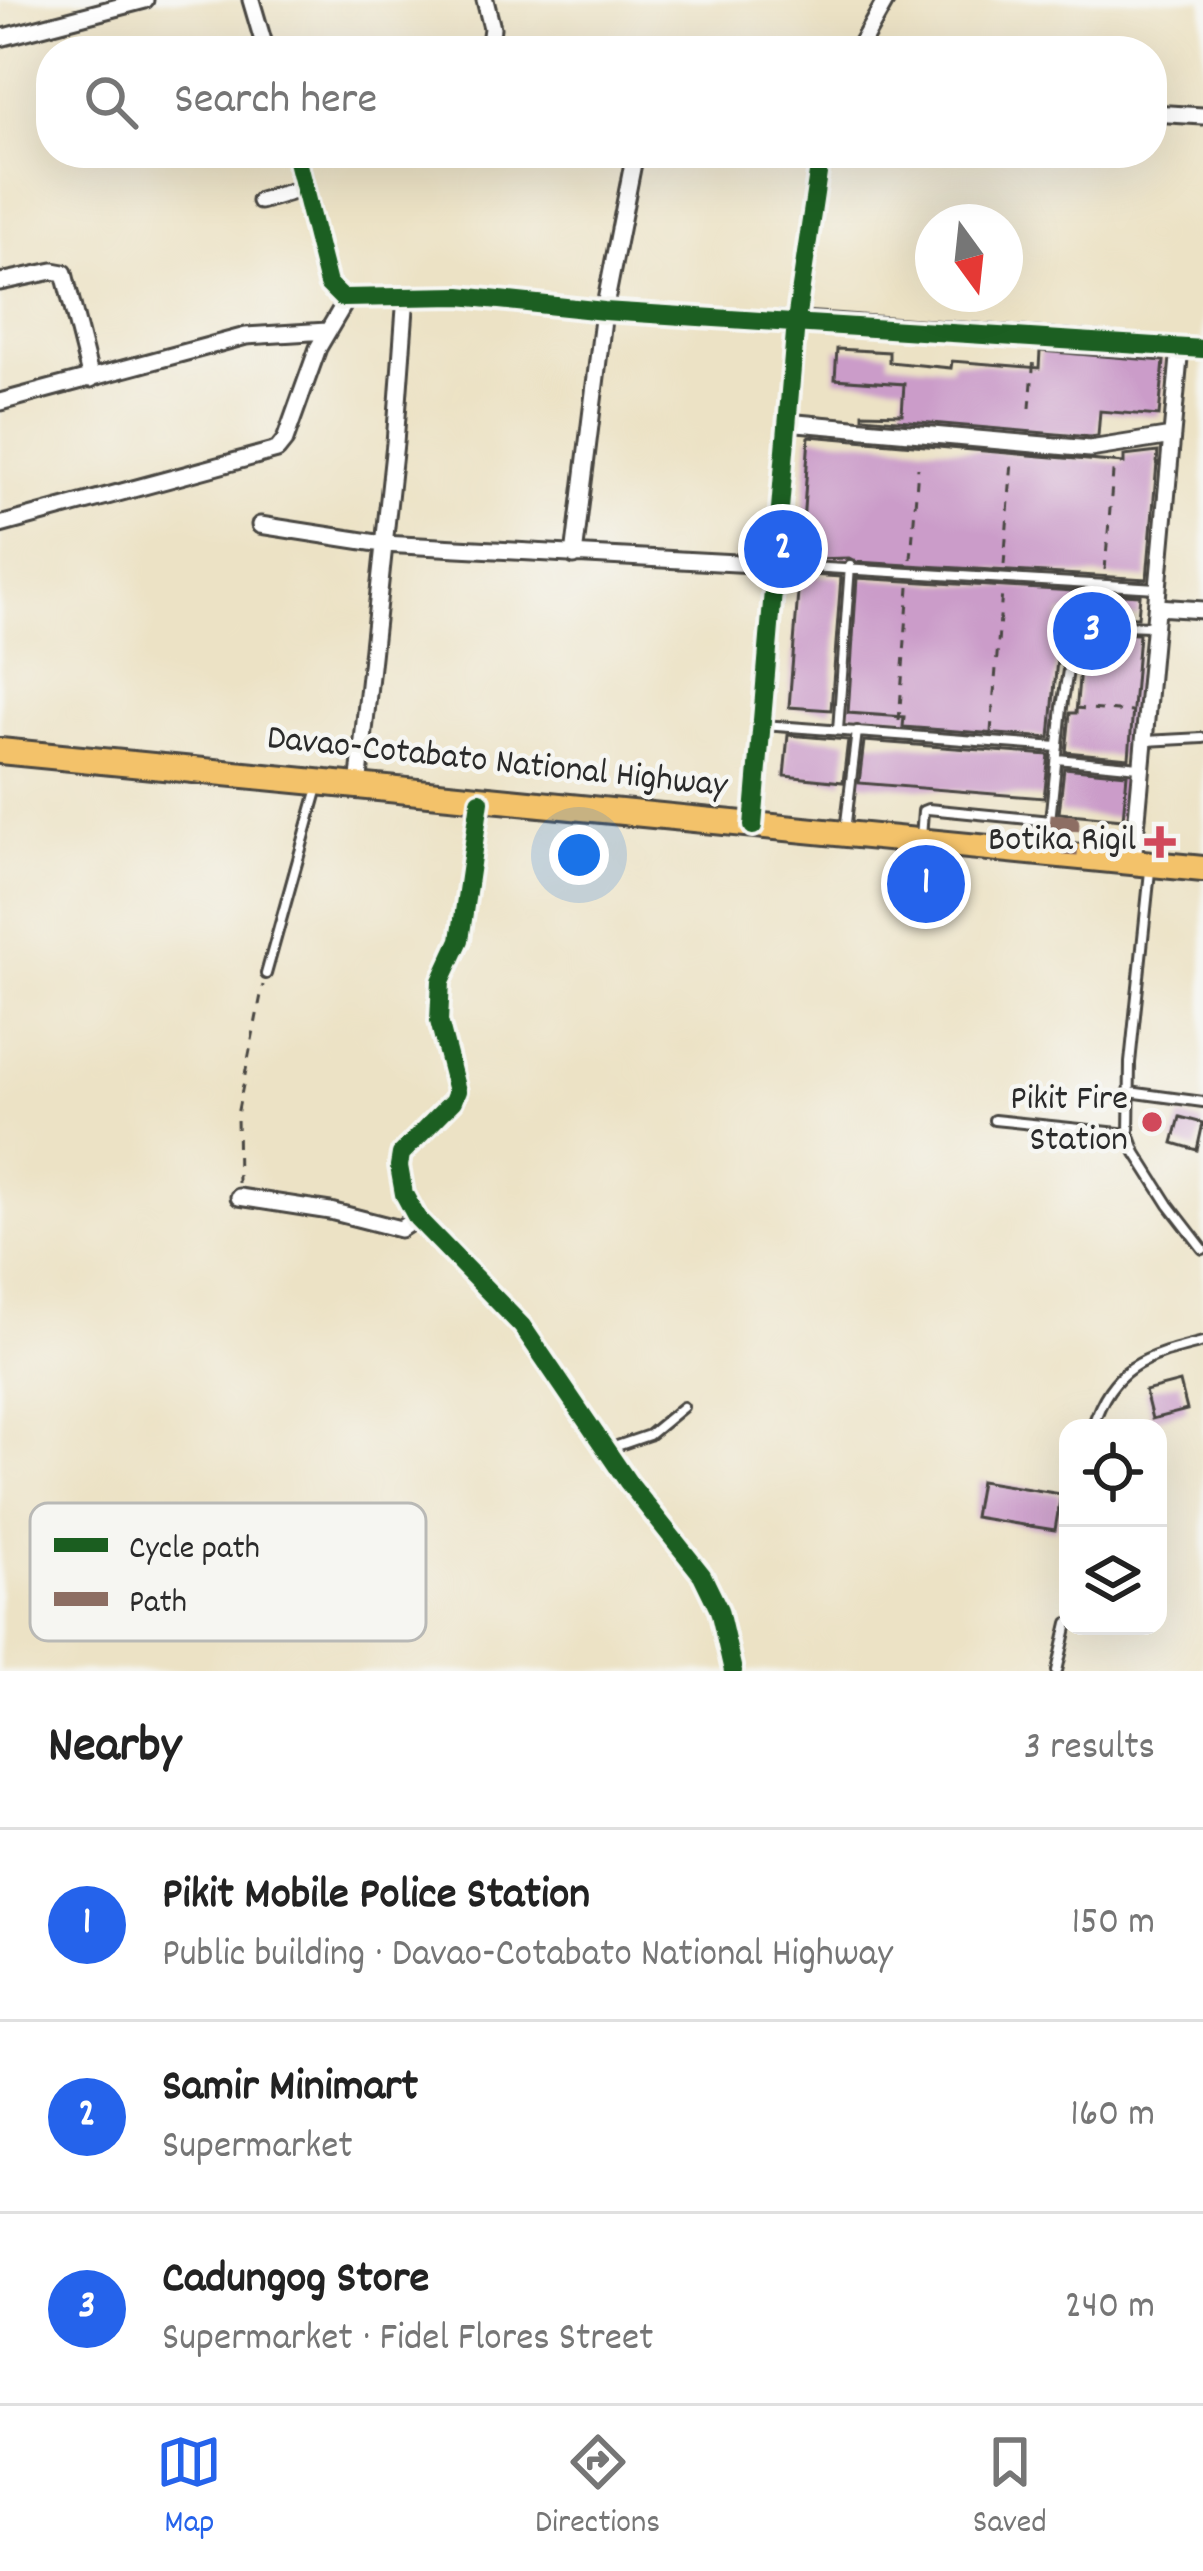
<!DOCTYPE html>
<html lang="en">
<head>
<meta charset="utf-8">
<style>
  body { margin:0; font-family:Dekko,sans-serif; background:#f6f6f6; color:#222 }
  .controls { position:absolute; right:36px; bottom:36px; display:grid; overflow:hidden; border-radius:24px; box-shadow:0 12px 48px #0002 }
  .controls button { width:108px; height:108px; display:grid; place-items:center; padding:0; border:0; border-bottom:3px solid #e0e0e0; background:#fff; color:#222; font:60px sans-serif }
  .compass { position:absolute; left:915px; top:204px; width:108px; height:108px; border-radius:50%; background:#fff; box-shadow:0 12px 48px #0002; rotate:165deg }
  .you { position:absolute; left:579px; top:855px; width:42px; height:42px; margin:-30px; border:9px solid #fff; border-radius:50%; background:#1a73e8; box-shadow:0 0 0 18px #1a73e833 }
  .badge { display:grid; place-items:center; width:78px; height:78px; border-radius:50%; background:#2563eb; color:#fff; font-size:39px; font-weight:700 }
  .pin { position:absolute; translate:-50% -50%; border:6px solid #fff; box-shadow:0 3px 12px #0006 }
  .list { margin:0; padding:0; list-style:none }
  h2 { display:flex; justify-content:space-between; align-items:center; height:156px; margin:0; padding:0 48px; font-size:51px }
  h2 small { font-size:39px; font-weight:400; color:#767676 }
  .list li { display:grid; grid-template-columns:78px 1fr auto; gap:36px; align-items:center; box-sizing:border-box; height:192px; padding:0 48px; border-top:3px solid #e0e0e0 }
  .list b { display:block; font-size:45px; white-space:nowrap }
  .list p { margin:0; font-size:39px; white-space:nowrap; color:#767676 }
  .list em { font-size:39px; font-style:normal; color:#767676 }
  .icon { flex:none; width:66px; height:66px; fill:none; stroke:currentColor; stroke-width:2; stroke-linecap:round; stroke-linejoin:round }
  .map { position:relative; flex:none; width:1203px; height:1671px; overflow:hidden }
  .search { position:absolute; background:#fff; box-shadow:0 12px 48px #0002; left:36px; right:36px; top:36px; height:132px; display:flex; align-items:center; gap:30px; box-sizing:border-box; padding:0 42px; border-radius:48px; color:#767676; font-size:45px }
  .sheet { height:732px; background:#fff }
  nav { display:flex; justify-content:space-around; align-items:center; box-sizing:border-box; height:168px; border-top:3px solid #e0e0e0; background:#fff; font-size:33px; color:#767676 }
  nav a { display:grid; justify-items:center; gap:6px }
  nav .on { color:#2563eb }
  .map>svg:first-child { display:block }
  .building { fill:#cb9cc9 }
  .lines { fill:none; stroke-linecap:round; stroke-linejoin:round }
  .service-casing { stroke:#484642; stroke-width:14 }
  .minor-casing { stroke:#484642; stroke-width:21 }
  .tertiary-casing { stroke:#484642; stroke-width:24 }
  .trunk-casing { stroke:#484642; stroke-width:30 }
  .path { stroke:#484642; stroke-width:3; stroke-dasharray:9 9; stroke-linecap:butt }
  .service { stroke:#fff; stroke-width:8 }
  .minor { stroke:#fff; stroke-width:15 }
  .tertiary { stroke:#fff; stroke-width:18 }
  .trunk { stroke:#f3c26a; stroke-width:24 }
  .quiet { stroke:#8d6e63; stroke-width:15; stroke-dasharray:30 15; stroke-linecap:butt }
  .cycleway-casing { stroke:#f6f6f2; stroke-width:26 }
  .cycleway { stroke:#1b5e20; stroke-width:18 }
  .poi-dot { fill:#d1495b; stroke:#f6f6f2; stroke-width:4.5 }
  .labels { text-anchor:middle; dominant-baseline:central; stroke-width:9; stroke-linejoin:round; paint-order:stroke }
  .street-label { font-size:36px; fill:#2b2b2b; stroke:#f6f6f2 }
  .poi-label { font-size:36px; fill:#2b2b2b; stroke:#f6f6f2; text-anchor:end }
  .key { fill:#f6f6f2; stroke:#b9b9b6; stroke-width:3 }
  .key-label { font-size:33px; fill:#2b2b2b }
</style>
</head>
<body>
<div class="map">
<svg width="1203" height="1671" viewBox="0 0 1203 1671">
  <rect width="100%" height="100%" fill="#f6f6f2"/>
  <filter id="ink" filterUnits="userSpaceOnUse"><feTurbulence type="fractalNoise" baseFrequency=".00833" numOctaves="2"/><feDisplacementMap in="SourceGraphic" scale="24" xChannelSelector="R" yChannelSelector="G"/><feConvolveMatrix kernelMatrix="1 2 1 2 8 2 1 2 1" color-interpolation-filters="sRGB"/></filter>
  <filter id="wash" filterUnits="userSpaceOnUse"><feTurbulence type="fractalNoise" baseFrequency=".004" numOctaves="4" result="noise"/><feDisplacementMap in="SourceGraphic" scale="48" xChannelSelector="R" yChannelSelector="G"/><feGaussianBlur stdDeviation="2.7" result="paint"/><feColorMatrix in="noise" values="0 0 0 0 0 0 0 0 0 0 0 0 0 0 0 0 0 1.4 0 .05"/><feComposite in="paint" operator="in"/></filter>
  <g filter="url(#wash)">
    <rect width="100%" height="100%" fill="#ece2c5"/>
    <g id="blocks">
      <path class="building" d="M837 349 889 352V362L951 368 952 361 1039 368 1040 351 1164 361 1159 416 1100 411 1098 436 1090 437 863 417V413L902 414 904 384 835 379Z
        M809 436 1124 463V456L1158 452 1147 579 857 562 849 558 812 559 813 554H801Z
        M811 575 841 577 831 710 789 707 799 580 811 581Z
        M857 578 1140 595 1138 617 1061 614 1050 738 903 727 904 717 848 713Z
        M1086 632 1139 634 1129 758 1066 752 1070 713H1076L1083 634Z
        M788 735 848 740 843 782 784 776Z
        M864 741 1049 755 1044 798 859 783Z
        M1064 768 1127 774 1123 819 1059 813Z
        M1180 1117 1203 1123 1197 1150 1173 1143Z
        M1180 1382 1187 1410 1152 1419 1145 1391Z
        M980 1481 1061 1494 1055 1530 974 1517Z"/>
    </g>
  </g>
  <g filter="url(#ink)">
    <use href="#blocks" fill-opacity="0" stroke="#484642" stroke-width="3"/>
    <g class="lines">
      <defs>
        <path id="service" d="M777 565 1157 588
          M763 725 1058 747
          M838 730 850 566
          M1145 741 1203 738
          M1057 759 1139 767
          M845 831 857 731
          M921 838 923 811 928 809 1050 821 1062 707 1075 628 1085 624 1153 626
          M1150 871 1130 1063 1129 1134 1136 1153 1169 1205 1203 1249
          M266 974 319 784
          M1129 1092 1203 1102
          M994 1120 1129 1134
          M1092 1428C1112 1366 1143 1357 1203 1342
          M608 1449 649 1435 683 1407
          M1057 1671 1068 1623"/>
        <path id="minor" d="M251 0 266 51
          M485 0 492 28 489 51
          M0 38 145 0
          M857 51 886 0
          M1152 113 1203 116
          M295 153 328 284 342 298 460 296 604 311 796 321 821 153
          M260 201 304 188
          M0 282 53 271 64 273 91 379
          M0 402 246 336 327 331
          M786 422 1090 449 1172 436
          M0 525 277 450 285 440 318 348 347 299
          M260 525 383 544 773 565
          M574 556 604 311 635 153
          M1157 607 1203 610
          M358 787 395 443 406 295
          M480 801 460 940 441 981 439 1021 457 1091 453 1101 401 1154 399 1166 404 1194 417 1218 522 1326 628 1482 702 1575 719 1610 733 1671
          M1133 862 1180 347
          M239 1197 330 1211 400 1229 417 1218"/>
        <path id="tertiary" d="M753 826 796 321 1203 349"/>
        <path id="trunk" d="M0 751 1203 869"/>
      </defs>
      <use href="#service" class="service-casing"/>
      <use href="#minor" class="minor-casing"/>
      <use href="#tertiary" class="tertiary-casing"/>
      <use href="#trunk" class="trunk-casing"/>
      <path class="path" d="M1030 408 1034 356
        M911 559 918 467
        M1004 565 1012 461
        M1105 570 1114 460
        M1075 708 1132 712
        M899 721 909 587
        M991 732 1002 592
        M238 1183 237 1115 263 985"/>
      <use href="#service" class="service"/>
      <use href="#minor" class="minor"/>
      <use href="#tertiary" class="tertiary"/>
      <use href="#trunk" class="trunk"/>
      <path class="quiet" d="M1050 821 1072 823 1070 856"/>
      <defs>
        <path id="cycleway" d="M295 153 328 284 342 298 460 296 604 311 1203 349
          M480 801 460 940 441 981 439 1021 457 1091 453 1101 401 1154 399 1166 404 1194 417 1218 522 1326 628 1482 702 1575 719 1610 733 1671
          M753 826 796 321 821 153"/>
      </defs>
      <use href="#cycleway" class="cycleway-casing"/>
      <use href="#cycleway" class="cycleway"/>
    </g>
  </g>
  <g class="poi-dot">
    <path d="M1154 824h12v12h12v12h-12v12h-12v-12h-12v-12h12z"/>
    <circle cx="1152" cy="1122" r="12"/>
  </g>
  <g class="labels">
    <g class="street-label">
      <text transform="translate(497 764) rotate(6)">Davao-Cotabato National Highway</text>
    </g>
    <g class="poi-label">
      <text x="1136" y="842">Botika Rigil</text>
      <text x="1128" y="1101">Pikit Fire<tspan x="1128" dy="41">Station</tspan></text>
    </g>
  </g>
  <rect x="30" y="1503" width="396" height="138" rx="18" class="key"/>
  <rect x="54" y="1538" width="54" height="14" fill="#1b5e20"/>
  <rect x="54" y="1592" width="54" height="14" fill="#8d6e63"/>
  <g class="key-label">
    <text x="129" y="1557">Cycle path</text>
    <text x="129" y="1611">Path</text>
  </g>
</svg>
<div class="controls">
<button><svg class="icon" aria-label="locate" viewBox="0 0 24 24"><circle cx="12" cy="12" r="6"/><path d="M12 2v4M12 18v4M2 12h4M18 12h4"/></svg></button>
<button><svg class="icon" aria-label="layers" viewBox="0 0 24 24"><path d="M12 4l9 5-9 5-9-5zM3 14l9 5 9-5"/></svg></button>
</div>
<svg class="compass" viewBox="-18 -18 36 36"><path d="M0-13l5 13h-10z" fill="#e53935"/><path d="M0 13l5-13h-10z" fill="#767676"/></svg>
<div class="you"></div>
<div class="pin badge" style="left:926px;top:884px">1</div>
<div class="pin badge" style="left:783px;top:549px">2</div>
<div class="pin badge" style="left:1092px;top:631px">3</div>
<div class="search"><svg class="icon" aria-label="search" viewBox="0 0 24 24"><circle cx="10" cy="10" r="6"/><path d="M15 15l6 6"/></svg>Search here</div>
</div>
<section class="sheet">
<h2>Nearby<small>3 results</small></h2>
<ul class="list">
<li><span class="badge">1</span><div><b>Pikit Mobile Police Station</b><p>Public building · Davao-Cotabato National Highway</p></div><em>150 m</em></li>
<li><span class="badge">2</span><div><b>Samir Minimart</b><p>Supermarket</p></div><em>160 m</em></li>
<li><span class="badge">3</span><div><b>Cadungog Store</b><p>Supermarket · Fidel Flores Street</p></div><em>240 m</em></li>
</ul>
</section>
<nav>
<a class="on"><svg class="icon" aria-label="map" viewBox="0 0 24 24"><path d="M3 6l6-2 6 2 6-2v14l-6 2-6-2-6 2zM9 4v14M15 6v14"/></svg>Map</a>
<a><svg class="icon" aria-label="directions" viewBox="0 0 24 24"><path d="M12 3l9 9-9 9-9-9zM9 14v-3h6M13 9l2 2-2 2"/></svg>Directions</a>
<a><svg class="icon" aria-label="saved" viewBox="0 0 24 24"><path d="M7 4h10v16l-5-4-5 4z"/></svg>Saved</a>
</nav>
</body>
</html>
